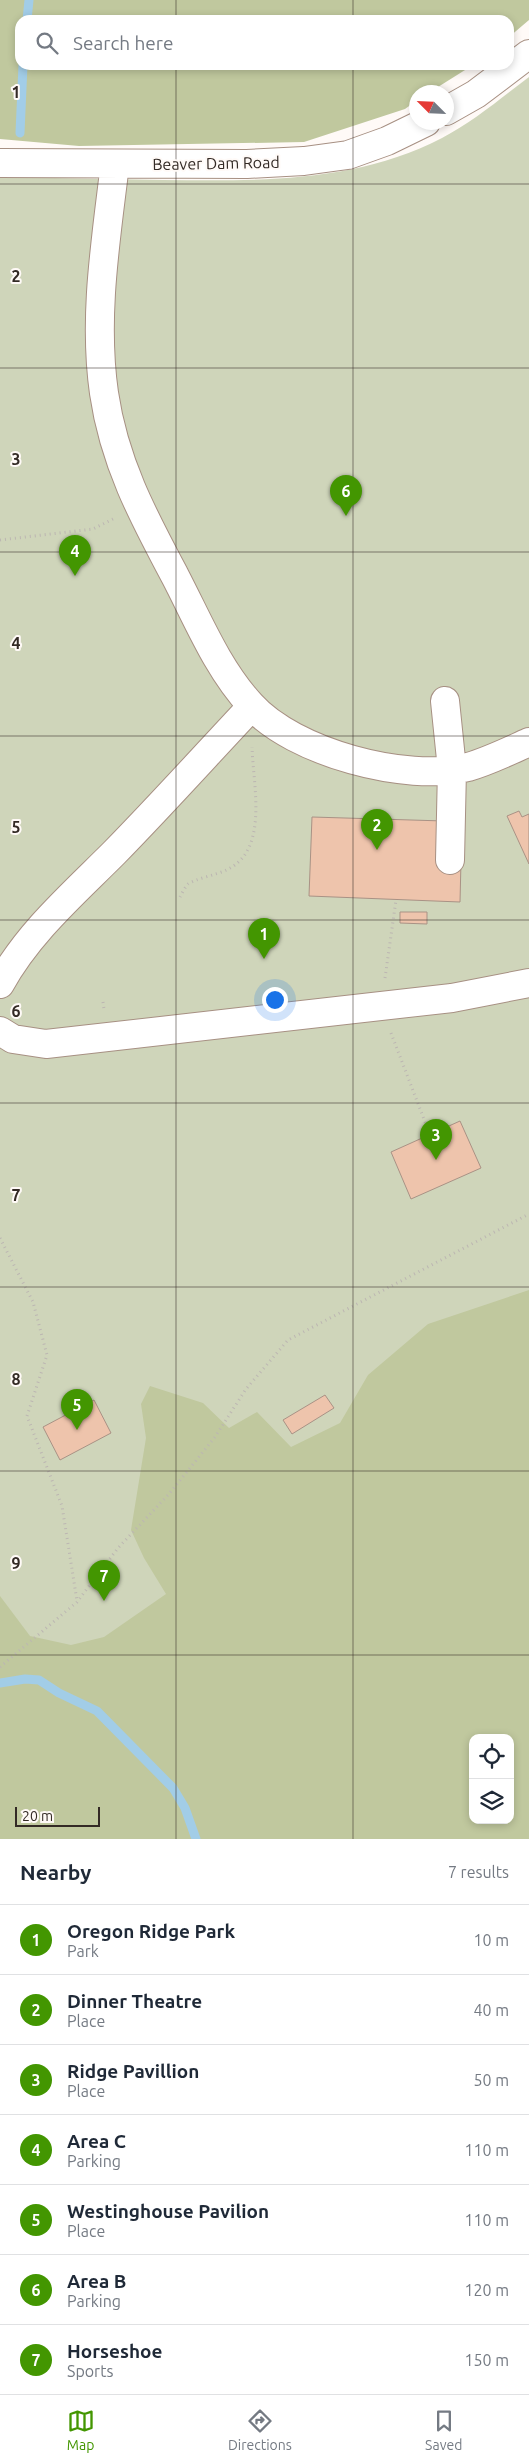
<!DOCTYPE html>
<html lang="en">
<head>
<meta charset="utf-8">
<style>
  body { margin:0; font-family:Ubuntu,sans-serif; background:#f6f6f7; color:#1f2937 }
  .controls { position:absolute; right:15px; bottom:15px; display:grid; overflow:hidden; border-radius:10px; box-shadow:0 2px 8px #0003 }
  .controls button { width:45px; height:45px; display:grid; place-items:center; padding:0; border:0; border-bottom:1px solid #e0e1e3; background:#fff; color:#1f2937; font:25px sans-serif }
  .compass { position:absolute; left:409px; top:85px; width:45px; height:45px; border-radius:50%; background:#fff; box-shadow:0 2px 8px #0003; rotate:294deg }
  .scale { position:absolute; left:15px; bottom:12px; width:85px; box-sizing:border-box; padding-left:5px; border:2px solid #332a25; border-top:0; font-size:14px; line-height:18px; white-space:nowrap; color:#332a25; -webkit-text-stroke:4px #fffaf7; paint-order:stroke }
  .you { position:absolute; left:274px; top:999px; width:18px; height:18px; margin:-12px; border:4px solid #fff; border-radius:50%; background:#1a73e8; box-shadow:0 0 0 8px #1a73e833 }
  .badge { display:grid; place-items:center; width:32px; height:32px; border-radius:50%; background:#439601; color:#fff; font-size:16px; font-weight:700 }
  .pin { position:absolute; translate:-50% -41px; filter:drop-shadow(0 1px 2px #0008) }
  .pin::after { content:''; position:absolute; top:26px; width:18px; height:15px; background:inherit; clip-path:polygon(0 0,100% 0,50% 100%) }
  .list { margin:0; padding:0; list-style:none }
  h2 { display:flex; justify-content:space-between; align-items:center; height:65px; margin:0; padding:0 20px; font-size:21px }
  h2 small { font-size:16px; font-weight:400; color:#747a83 }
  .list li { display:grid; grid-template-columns:32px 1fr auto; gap:15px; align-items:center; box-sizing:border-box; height:70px; padding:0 20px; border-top:1px solid #e0e1e3 }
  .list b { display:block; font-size:19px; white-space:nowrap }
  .list p { margin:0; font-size:16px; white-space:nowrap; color:#747a83 }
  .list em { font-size:16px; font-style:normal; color:#747a83 }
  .icon { flex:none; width:28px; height:28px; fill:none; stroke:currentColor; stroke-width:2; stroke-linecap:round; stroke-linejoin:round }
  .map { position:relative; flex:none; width:529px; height:1839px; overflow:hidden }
  .search { position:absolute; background:#fff; box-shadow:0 2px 8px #0003; left:15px; right:15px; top:15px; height:55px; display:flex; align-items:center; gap:12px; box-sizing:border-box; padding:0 18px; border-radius:15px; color:#747a83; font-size:19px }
  .sheet { height:555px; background:#fff }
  nav { display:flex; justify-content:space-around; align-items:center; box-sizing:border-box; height:70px; border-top:1px solid #e0e1e3; background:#fff; font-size:14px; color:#747a83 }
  nav a { display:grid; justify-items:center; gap:2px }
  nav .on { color:#439601 }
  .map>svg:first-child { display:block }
  .green { fill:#cfd5ba; fill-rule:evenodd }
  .forest { fill:#c0c89e; fill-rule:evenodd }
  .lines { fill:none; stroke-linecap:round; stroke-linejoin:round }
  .stream { stroke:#a2cde7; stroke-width:9 }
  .building { fill:#eec4ac; stroke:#a99285 }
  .minor-casing { stroke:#a79083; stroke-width:30 }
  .path { stroke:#bcb6b2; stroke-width:3; stroke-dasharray:1 4; stroke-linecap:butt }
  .minor { stroke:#fff; stroke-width:28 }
  .grid { fill:none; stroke:#332a25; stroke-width:1; stroke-opacity:0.55 }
  .labels { text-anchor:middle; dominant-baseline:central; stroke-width:4; stroke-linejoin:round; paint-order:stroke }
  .street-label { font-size:16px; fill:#332a25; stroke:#fffaf7 }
  .grid-label { font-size:16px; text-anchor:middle; font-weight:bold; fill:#332a25; stroke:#fffaf7; stroke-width:4; stroke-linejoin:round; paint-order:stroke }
</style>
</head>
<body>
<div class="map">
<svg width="529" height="1839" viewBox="0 0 529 1839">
  <rect width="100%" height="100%" fill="#fffaf7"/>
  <path class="green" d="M529 77V1839H0V177C54 178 109 179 163 180 257 181 356 183 442 138 473 122 501 98 529 77ZM473 1738H510V1820H473Z"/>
  <path class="forest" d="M0 0H529V20L509 37V20H20V65H473L430 92H416V101L405 109 304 142 79 146 0 139Z
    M529 1290V1839H0V1596L30 1636 71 1645 104 1637 166 1594 144 1558 131 1530 146 1438 141 1404 150 1386 203 1403 229 1428 257 1412 291 1447 340 1423 368 1375 428 1324ZM473 1738H510V1820H473Z"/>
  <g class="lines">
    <path class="stream" d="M27 20 29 0
      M20 133 23 65
      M0 1683 25 1679 39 1680 59 1693 97 1711 173 1788 185 1808 196 1839"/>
  </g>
  <path class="building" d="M519 811 522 817 529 814V864L507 816Z
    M312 817 444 821 461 861 460 902 309 896Z
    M400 912H427V924L400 923Z
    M460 1121 481 1168 411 1199 391 1152Z
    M325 1395 334 1408 292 1434 283 1420Z
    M94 1400 111 1433 60 1460 43 1427Z"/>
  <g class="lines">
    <defs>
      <path id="minor" d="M446 111 476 94 529 54
        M0 163 247 164 304 161 348 155 387 141 426 122
        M115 164C106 239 93 317 104 393 114 462 143 516 175 576 198 620 217 668 251 705 293 752 406 783 468 767 489 761 509 751 529 742
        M445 701 452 769 450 860
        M0 984C28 933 73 894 114 853 161 805 206 755 252 706
        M0 1031 13 1039 46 1044 452 998 529 983"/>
    </defs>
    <use href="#minor" class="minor-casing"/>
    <path class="path" d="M0 540 93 529 115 518
      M180 897C182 893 185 887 188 884 195 879 215 875 224 871 270 853 253 786 252 747
      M385 978 396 900
      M103 1002 104 1009
      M391 1033 430 1135
      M0 1238 33 1302 47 1355 27 1416 62 1506 77 1601
      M0 1667 77 1602 118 1548 169 1494 215 1437 246 1389 288 1340 529 1214"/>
    <use href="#minor" class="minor"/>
  </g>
  <path class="grid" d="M176 0V20M353 0V20M176 65V1839M353 65V1839M0 184H529M0 368H529M0 552H529M0 736H529M0 920H529M0 1103H529M0 1287H529M0 1471H529M0 1655H529"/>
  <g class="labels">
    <g class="street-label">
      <text transform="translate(216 163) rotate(-1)">Beaver Dam Road</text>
    </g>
  </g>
  <g class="grid-label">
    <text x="16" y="98">1</text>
    <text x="16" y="282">2</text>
    <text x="16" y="465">3</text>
    <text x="16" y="649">4</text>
    <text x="16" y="833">5</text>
    <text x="16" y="1017">6</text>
    <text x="16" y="1201">7</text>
    <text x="16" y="1385">8</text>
    <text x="16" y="1569">9</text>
  </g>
</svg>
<div class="controls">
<button><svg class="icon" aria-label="locate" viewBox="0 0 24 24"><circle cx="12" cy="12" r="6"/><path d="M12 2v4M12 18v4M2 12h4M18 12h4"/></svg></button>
<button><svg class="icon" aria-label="layers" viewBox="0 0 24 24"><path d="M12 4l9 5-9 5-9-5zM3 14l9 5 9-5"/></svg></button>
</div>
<svg class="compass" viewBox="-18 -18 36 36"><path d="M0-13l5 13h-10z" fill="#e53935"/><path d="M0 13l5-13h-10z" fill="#747a83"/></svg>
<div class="scale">20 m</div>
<div class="you"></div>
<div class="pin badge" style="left:264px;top:959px">1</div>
<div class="pin badge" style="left:377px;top:850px">2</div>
<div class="pin badge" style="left:436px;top:1160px">3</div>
<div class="pin badge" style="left:75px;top:576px">4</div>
<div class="pin badge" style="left:77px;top:1430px">5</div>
<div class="pin badge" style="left:346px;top:516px">6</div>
<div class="pin badge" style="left:104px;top:1601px">7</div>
<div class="search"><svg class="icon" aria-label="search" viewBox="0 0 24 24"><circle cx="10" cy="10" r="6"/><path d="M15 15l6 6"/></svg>Search here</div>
</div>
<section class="sheet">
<h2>Nearby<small>7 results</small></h2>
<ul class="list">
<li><span class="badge">1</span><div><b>Oregon Ridge Park</b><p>Park</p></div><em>10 m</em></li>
<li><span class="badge">2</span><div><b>Dinner Theatre</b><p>Place</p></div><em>40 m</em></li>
<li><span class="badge">3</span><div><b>Ridge Pavillion</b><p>Place</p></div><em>50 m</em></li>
<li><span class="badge">4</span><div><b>Area C</b><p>Parking</p></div><em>110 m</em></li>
<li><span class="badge">5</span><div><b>Westinghouse Pavilion</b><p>Place</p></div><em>110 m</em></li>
<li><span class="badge">6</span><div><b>Area B</b><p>Parking</p></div><em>120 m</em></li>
<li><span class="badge">7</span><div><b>Horseshoe</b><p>Sports</p></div><em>150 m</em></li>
</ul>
</section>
<nav>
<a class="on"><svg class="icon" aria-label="map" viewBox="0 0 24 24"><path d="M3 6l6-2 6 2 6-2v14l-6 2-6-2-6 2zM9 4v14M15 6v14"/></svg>Map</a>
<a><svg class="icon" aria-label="directions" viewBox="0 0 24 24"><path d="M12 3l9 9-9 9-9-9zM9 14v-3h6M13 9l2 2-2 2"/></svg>Directions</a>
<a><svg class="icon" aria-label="saved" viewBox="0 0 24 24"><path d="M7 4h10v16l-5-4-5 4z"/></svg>Saved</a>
</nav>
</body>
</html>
